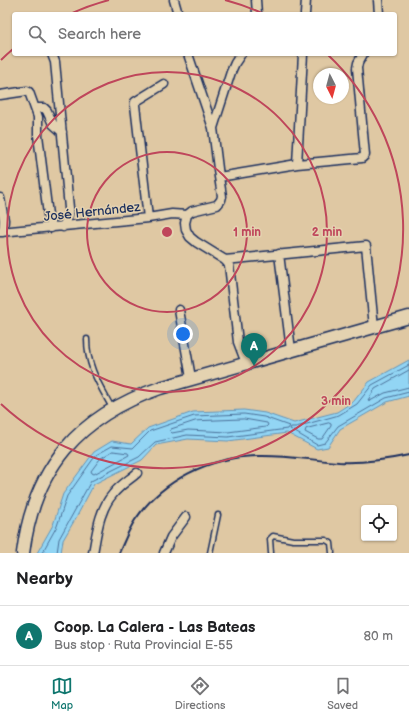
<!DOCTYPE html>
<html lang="en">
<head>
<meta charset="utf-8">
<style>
  body { margin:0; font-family:"Balsamiq Sans",sans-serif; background:#f6f6f6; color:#202124 }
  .controls { position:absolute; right:12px; bottom:12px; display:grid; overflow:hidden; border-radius:4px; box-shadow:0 1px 3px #0004 }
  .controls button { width:36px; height:36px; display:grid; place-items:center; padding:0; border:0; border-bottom:1px solid #e0e0e0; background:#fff; color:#202124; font:20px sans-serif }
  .compass { position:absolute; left:313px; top:68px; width:36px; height:36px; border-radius:50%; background:#fff; box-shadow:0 1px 3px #0004; rotate:174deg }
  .you { position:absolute; left:183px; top:334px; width:14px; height:14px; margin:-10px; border:3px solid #fff; border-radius:50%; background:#1a73e8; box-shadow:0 0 0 6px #1a73e833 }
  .badge { display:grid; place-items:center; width:26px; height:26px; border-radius:50%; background:#0f766e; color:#fff; font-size:13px; font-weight:700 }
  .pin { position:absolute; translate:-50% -33px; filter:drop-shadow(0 1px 2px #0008) }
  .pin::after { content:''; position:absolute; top:21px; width:14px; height:12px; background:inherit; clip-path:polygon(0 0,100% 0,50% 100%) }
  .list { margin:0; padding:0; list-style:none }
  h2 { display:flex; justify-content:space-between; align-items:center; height:52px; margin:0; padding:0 16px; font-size:17px }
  h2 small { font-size:13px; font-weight:400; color:#757577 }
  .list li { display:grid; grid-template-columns:26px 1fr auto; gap:12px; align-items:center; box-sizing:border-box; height:60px; padding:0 16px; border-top:1px solid #e0e0e0 }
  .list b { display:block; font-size:15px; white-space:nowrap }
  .list p { margin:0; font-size:13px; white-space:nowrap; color:#757577 }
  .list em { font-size:13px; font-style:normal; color:#757577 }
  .icon { flex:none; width:22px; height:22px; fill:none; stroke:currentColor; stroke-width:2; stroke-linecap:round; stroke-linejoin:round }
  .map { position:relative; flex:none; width:409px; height:553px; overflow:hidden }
  .search { position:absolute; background:#fff; box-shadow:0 1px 3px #0004; left:12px; right:12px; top:12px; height:44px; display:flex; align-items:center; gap:10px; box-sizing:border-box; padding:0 14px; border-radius:4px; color:#757577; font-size:15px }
  .sheet { height:112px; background:#fff }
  nav { display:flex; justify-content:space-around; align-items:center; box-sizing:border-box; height:56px; border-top:1px solid #e0e0e0; background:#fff; font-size:11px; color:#757577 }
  nav a { display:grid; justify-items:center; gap:2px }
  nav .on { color:#0f766e }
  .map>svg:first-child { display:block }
  .water { fill:#92d5f4; stroke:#6293b8 }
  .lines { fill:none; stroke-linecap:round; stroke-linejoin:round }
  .shore { stroke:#4b719a; stroke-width:1 }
  .service-casing { stroke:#1b2f5e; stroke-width:7 }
  .minor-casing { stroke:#1b2f5e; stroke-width:11 }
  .primary-casing { stroke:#1b2f5e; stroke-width:15 }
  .service { stroke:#e4d2b0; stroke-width:4 }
  .minor { stroke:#e4d2b0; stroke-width:8 }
  .primary { stroke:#e4d2b0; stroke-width:12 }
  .rail { stroke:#1b2f5e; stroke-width:2 }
  .ring { fill:none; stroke:#bf465b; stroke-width:2 }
  .labels { text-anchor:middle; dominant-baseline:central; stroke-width:3; stroke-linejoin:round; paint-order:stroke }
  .street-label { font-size:13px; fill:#1b2f5e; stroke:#e4d2b0 }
  .centre { fill:#bf465b; stroke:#e4d2b0; stroke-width:2 }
  .ring-label { font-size:12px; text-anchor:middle; font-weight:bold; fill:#bf465b; stroke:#e4d2b0; stroke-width:3; stroke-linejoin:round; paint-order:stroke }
</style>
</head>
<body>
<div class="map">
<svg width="409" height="553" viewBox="0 0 409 553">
  <rect width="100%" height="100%" fill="#dfc8a3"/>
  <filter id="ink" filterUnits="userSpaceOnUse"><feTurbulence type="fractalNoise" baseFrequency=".025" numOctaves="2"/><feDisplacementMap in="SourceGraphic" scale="8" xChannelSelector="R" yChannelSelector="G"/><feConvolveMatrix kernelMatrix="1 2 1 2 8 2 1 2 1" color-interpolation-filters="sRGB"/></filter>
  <g filter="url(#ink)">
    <path class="water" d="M409 360V396L387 402 340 429 328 447 317 449 287 433 228 441 188 439 156 445 142 460 94 484 77 516 63 540 61 553H37L53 525 63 494 94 452 112 441 131 444 148 428 193 412 244 410 265 413 294 423 337 412 354 401 369 382Z"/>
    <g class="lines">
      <path class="shore" d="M409 365 372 385 357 404 339 415 296 427H291L290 429 317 445 325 443 338 426 386 398 409 392
        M409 370 375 389 368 400 370 401 385 393 409 387
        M244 419 267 423 268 425 266 427 228 432 188 430 172 433 170 431 171 429 195 421Z
        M329 423 331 424V426L322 439H318L305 432 306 429Z
        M113 451 128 453 129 455 94 474 92 473 91 471 100 459Z
        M42 553 57 526 67 496 96 455 112 446 133 448 150 431 194 416 244 414 264 417 289 426 287 429 228 437 187 435 155 442 139 457 91 481 59 539 57 553"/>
      <defs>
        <path id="service" d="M87 339C87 366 99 384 112 408
          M210 553 218 515
          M271 553 270 539 273 536 293 540H326L331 543 332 553"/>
        <path id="minor" d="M174 0 178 14
          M256 0 257 14
          M378 0 379 14
          M305 14 306 0
          M52 54 55 62 69 208 68 215 63 227
          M188 54 213 128 219 177 222 196 221 200 217 205 192 211 187 215 185 223 186 230 190 237 196 242 225 260 229 265 238 342 246 363
          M0 95 27 91 29 92 38 117V135L48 215 51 228
          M35 108H44L47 111 53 124 62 132
          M213 128 231 72 235 63 241 54
          M297 164 303 54
          M219 177 297 164 362 158 365 155 357 68 358 63 363 54
          M0 198 4 220 3 232
          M148 218 135 105V102L164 84
          M0 232 148 218 172 214 187 215
          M279 254 291 350
          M225 260 366 246 374 327
          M179 310 191 378
          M93 553C97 532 99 510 113 494 120 485 129 480 137 473
          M164 553 171 537 186 517"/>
        <path id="primary" d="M23 553C34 467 79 416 160 388L409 317"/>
      </defs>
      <use href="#service" class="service-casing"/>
      <use href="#minor" class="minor-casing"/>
      <use href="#primary" class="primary-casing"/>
      <use href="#service" class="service"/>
      <use href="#minor" class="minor"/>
      <use href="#primary" class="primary"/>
      <path class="rail" d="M119 553C124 542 128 531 135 520 162 480 210 457 257 456 285 455 312 460 339 462 363 463 386 460 409 455"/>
    </g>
  </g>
  <g class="ring">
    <circle cx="167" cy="232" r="80"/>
    <circle cx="167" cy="232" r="160"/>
    <path d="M1 60A239 239 0 0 1 13 49M70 14A239 239 0 0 1 109 0M225 0A239 239 0 0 1 264 14M327 54A239 239 0 1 1 1 404"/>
  </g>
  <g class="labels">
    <g class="street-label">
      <text transform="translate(92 212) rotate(-6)">José Hernández</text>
    </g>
  </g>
  <circle cx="167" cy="232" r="6" class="centre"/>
  <g class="ring-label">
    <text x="247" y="236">1 min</text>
    <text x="327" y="236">2 min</text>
    <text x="336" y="405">3 min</text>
  </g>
</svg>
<div class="controls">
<button><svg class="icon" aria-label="locate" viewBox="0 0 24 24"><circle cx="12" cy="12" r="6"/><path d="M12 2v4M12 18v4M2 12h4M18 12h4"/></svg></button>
</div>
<svg class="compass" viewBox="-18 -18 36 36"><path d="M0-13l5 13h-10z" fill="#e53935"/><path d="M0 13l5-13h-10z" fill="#757577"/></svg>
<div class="you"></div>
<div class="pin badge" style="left:254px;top:366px">A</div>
<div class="search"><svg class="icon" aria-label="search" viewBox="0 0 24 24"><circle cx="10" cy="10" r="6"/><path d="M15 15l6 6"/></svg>Search here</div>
</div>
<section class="sheet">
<h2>Nearby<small></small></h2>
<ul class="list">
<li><span class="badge">A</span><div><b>Coop. La Calera - Las Bateas</b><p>Bus stop · Ruta Provincial E-55</p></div><em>80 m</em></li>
</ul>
</section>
<nav>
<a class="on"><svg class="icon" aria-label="map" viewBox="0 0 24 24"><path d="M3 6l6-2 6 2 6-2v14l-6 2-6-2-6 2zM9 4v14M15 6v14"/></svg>Map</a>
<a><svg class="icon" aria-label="directions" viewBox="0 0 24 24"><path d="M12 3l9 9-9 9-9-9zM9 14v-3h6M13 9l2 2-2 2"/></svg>Directions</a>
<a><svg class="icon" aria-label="saved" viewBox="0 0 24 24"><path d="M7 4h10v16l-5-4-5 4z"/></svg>Saved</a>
</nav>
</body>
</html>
